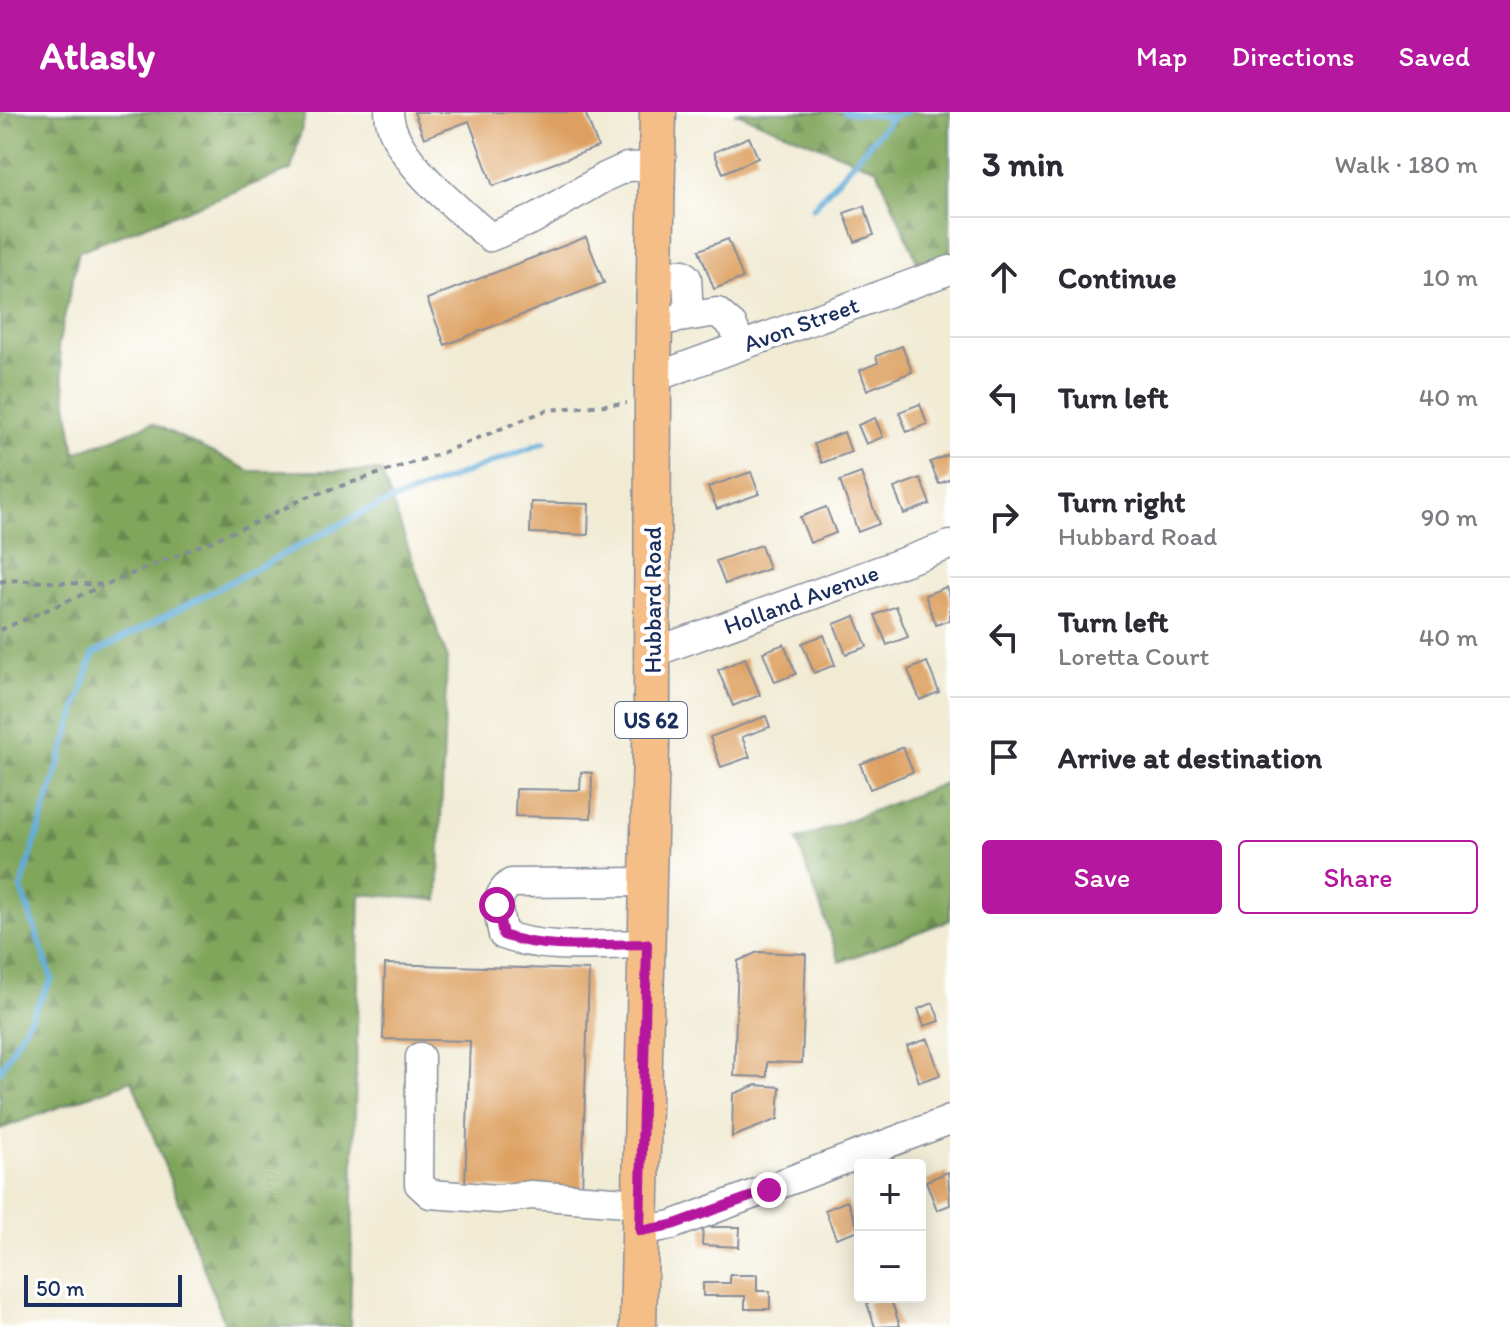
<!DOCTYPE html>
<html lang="en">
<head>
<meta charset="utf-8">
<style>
  body { margin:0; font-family:Itim,sans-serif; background:#f7f7f7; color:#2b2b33 }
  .controls { position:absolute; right:24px; bottom:24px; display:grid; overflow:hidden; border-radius:8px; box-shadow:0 4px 20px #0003 }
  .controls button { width:72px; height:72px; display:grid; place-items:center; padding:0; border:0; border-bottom:2px solid #e1e1e2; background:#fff; color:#2b2b33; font:40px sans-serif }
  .scale { position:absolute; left:24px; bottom:20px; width:158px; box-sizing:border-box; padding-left:8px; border:4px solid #1b2f5e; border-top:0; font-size:22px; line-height:28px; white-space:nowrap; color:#1b2f5e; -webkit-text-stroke:6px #fff; paint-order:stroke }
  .stop { position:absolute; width:24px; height:24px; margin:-18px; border:6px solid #b5179e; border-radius:50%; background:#fff }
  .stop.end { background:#b5179e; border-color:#fff; box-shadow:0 2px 8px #0008 }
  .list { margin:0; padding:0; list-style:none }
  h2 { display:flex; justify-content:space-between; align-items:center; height:104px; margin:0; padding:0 32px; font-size:34px }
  h2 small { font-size:26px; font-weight:400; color:#7c7c81 }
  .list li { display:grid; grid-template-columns:52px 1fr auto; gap:24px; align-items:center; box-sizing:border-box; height:120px; padding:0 32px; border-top:2px solid #e1e1e2 }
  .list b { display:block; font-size:30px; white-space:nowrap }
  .list p { margin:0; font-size:26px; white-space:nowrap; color:#7c7c81 }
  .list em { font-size:26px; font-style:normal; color:#7c7c81 }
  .actions { display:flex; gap:16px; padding:24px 32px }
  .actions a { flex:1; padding:18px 0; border:2px solid #b5179e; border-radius:8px; text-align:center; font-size:28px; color:#b5179e }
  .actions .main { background:#b5179e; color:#fff }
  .icon { flex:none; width:44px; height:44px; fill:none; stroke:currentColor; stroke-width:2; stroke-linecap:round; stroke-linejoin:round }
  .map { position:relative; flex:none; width:950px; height:1215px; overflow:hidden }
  header { display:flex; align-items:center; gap:48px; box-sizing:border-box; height:112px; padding:0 40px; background:#b5179e; color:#fff }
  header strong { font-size:38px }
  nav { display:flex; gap:44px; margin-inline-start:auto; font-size:28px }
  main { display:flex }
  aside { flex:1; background:#fff }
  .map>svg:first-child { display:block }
  .forest { fill:url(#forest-firs); stroke:#4e6a5d; stroke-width:2 }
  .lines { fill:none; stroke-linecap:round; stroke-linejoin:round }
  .stream { stroke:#5fabd8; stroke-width:6 }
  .building { fill:#dda060 }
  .minor-casing { stroke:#868d99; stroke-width:31 }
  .major-casing { stroke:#868d99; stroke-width:39 }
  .path { stroke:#868d99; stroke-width:4; stroke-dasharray:6 6; stroke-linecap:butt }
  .minor { stroke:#fff; stroke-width:28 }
  .major { stroke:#f6be87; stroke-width:36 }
  .route { stroke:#b5179e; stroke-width:10 }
  .labels { text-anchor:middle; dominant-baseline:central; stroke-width:8; stroke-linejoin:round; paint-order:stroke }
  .shield { fill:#fff; stroke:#5f6d8e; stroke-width:2 }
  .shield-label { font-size:22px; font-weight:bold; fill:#1b2f5e }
  .street-label { font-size:24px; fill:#1b2f5e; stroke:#fff }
</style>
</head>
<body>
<header>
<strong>Atlasly</strong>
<nav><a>Map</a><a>Directions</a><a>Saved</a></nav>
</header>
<main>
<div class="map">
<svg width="950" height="1215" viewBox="0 0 950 1215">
  <defs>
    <pattern id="forest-firs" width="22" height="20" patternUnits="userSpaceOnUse" patternTransform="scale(2)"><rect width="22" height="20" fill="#80a65c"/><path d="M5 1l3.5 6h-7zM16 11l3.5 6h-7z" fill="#68884f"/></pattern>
  </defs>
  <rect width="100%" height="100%" fill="#fff"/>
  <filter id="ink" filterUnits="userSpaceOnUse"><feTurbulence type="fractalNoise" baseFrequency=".0125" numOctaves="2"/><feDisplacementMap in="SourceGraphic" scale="16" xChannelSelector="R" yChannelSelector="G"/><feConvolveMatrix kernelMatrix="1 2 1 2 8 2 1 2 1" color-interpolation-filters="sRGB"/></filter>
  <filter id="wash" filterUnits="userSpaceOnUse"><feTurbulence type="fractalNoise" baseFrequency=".006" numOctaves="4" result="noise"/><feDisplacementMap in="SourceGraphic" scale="32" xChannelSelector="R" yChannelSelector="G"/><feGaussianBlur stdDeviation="1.8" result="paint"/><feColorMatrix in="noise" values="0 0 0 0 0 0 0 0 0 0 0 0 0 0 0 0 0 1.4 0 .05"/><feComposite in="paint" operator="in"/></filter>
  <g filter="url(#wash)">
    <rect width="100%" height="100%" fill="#f1ebd4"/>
    <path class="forest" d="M0 0H306L291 58 79 139 58 234 75 341 152 311 250 359H381L447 545 438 788 360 782 350 1215H226L132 968 0 1017Z
      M734 0H950V158L925 167 877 57Z
      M950 669V808L840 850 797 728Z"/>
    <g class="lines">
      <path class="stream" d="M845 0 893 5 906 0
        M813 96 893 5
        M0 959 52 867 21 776 93 542 368 398 545 330"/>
    </g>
    <g id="blocks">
      <path class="building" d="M414 0H585L598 35 493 74 469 9 424 26Z
        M749 25 758 46 723 61 714 40Z
        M864 94 874 123 855 130 844 101Z
        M586 125 604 171 445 233 427 187Z
        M728 127 743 166 714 177 699 138Z
        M902 234 912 260 867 278 860 258 878 251 876 244Z
        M920 292 927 312 907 320 899 300Z
        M875 306 883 325 866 332 858 313Z
        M844 320 851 340 822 351 814 332Z
        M950 342V367L939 372 930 350Z
        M751 360 759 382 717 397 708 375Z
        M861 361 879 412 858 420 840 369Z
        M920 366 930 392 904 402 894 376Z
        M531 390 589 392 588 423 530 421Z
        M826 395 836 421 810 431 800 405Z
        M761 433 769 457 725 472 716 449Z
        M946 475 950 485V508L936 513 925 483Z
        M896 494 908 525 887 533 875 503Z
        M855 504 867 535 846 542 834 512Z
        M824 523 835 553 814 561 802 531Z
        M784 532 796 562 775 570 763 540Z
        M745 546 760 583 733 594 718 558Z
        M927 550 939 580 920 588 908 558Z
        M766 604 770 615 742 625 750 645 721 655 710 625Z
        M903 635 913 660 870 677 860 652Z
        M581 660 592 661 591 706 515 704 516 677 580 678Z
        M758 840 806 842 802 951 767 950V965L734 964 738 849Z
        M385 852 589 858 582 1079 465 1075 470 929 383 927Z
        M933 891 940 909 924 914 918 897Z
        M928 927 940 963 919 970 907 934Z
        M756 973 780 975 778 1007 732 1025 733 982Z
        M948 1060 950 1093 937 1098 926 1069Z
        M847 1089 859 1118 836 1126 825 1098Z
        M703 1115H740L739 1135 702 1133Z
        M730 1163H757V1179H770V1197H745V1184H703V1171H730Z
        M884 1185H890L900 1214 875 1215 867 1191Z"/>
    </g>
  </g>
  <g filter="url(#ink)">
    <use href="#blocks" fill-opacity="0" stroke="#868d99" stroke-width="2"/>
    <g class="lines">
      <defs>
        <path id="minor" d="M389 0C390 44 458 97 490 125L532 108 605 65 627 55 657 54
          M655 161 683 162 687 166 689 204
          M654 210 717 200 733 214 741 234
          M653 266 950 158
          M652 541 950 433
          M647 832C601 832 547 839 503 823 499 802 492 785 511 771L648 770
          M420 945 419 1072 430 1082 498 1087 531 1083 641 1091
          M640 1119 672 1113 950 1008"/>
        <path id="major" d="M638 1215 652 589 653 266 658 0"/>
      </defs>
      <use href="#minor" class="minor-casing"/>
      <use href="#major" class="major-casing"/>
      <path class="path" d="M0 470 8 468 105 473 254 411 307 385 439 342 547 298 627 291
        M0 518 102 474"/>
      <use href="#minor" class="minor"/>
      <use href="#major" class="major"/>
    </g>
  </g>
  <g class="lines" filter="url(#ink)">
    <path class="route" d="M497 793 503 823C547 839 601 832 647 832L640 1119 672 1113 769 1078"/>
  </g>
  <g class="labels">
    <rect class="shield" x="615" y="590" width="72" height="36" rx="6"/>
    <g class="shield-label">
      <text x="651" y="608">US 62</text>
    </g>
    <g class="street-label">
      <text transform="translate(801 212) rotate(-20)">Avon Street</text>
      <text transform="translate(801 487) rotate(-20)">Holland Avenue</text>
      <text transform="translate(652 488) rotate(-90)">Hubbard Road</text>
    </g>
  </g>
</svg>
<div class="controls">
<button>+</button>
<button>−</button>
</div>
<div class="scale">50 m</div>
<div class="stop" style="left:497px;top:793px"></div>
<div class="stop end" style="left:769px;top:1078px"></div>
</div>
<aside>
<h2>3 min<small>Walk · 180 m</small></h2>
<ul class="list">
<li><svg class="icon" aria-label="ahead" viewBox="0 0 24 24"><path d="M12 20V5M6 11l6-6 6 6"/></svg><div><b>Continue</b></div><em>10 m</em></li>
<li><svg class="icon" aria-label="left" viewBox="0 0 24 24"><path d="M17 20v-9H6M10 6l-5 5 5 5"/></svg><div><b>Turn left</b></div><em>40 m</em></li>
<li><svg class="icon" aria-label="right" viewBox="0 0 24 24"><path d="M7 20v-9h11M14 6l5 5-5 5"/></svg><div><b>Turn right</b><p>Hubbard Road</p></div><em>90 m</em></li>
<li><svg class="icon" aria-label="left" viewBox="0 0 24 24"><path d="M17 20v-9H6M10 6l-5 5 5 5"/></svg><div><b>Turn left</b><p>Loretta Court</p></div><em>40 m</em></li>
<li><svg class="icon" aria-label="arrive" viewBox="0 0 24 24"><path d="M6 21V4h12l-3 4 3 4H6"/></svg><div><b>Arrive at destination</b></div></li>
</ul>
<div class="actions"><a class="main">Save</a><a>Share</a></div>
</aside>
</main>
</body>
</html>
